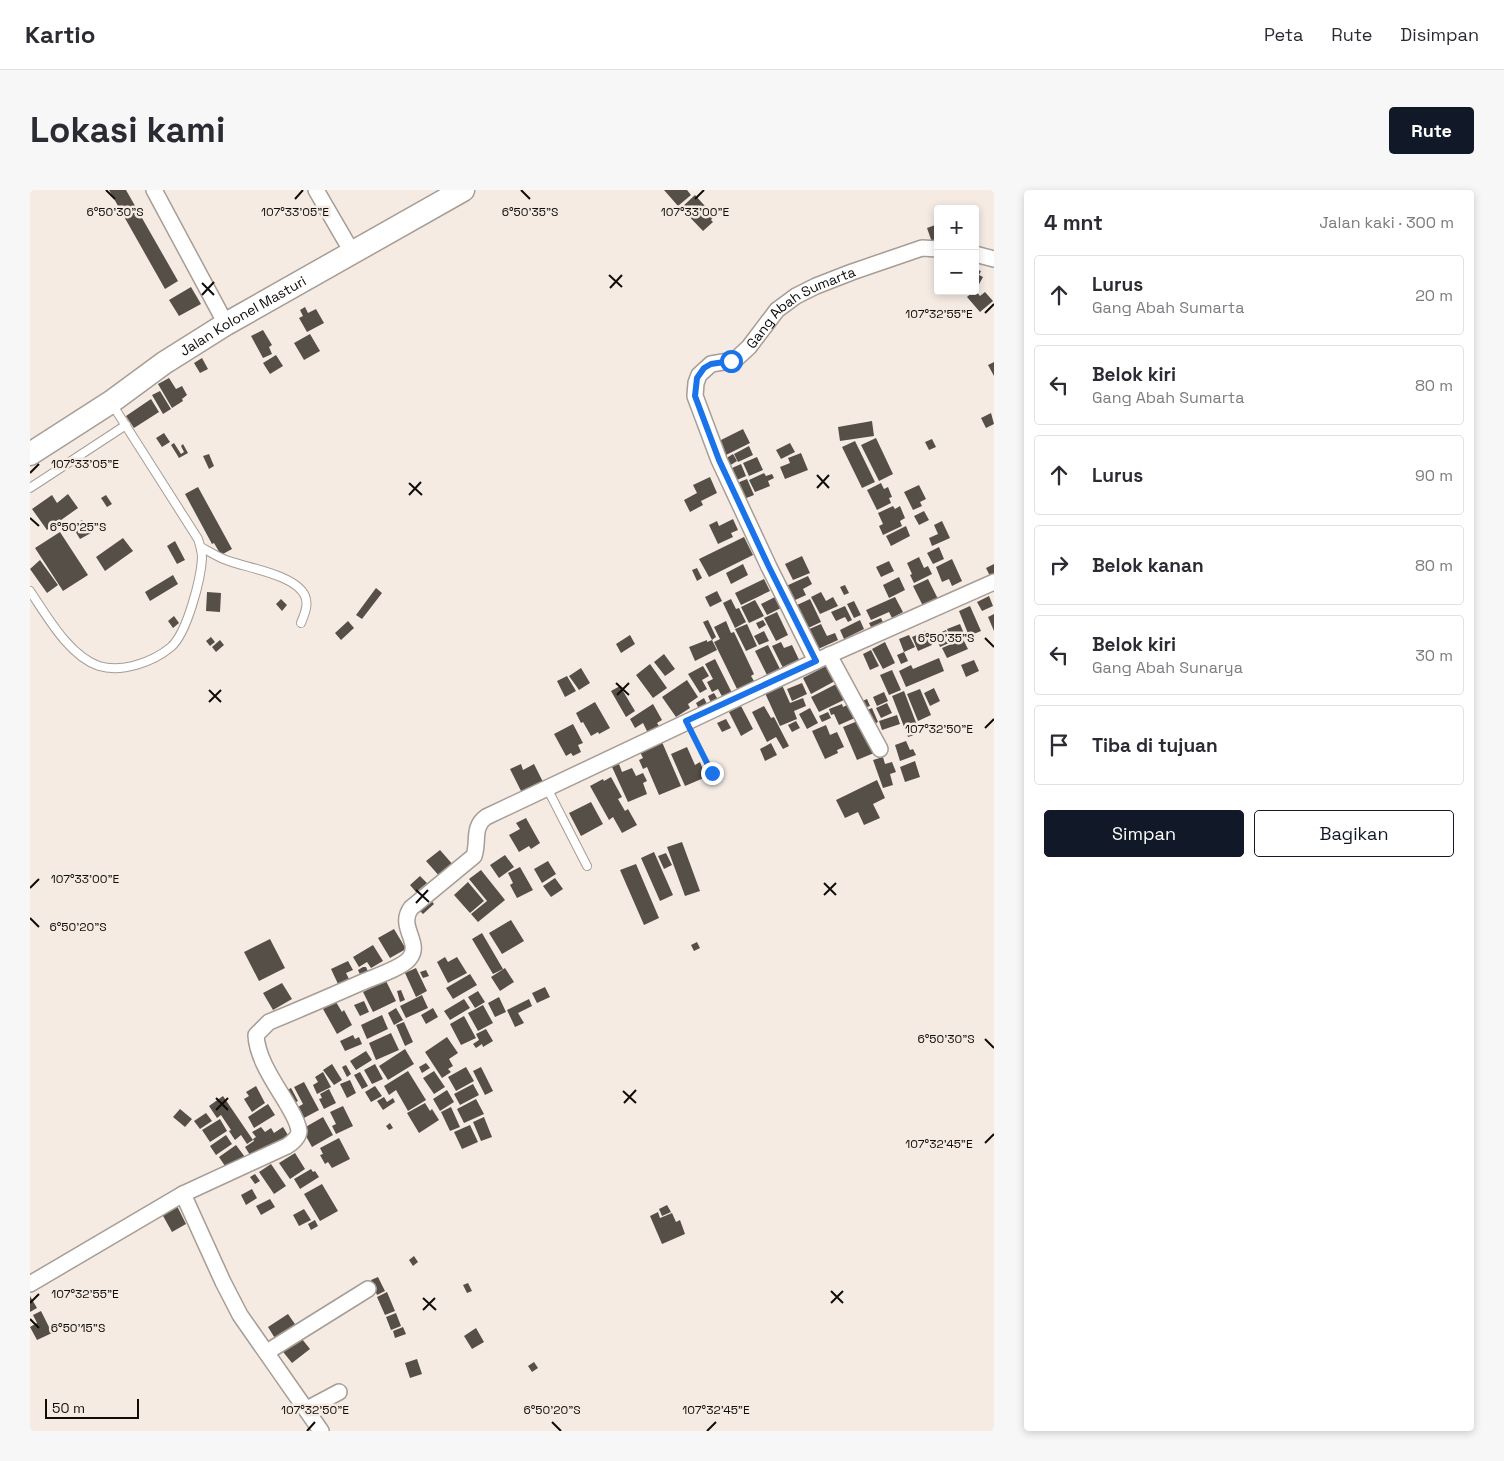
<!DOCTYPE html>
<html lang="id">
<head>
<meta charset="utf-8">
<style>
  body { margin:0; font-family:"Space Grotesk",sans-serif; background:#f7f7f7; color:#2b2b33 }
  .controls { position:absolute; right:15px; top:15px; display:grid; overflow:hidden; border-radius:5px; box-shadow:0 2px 8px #0003 }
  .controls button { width:45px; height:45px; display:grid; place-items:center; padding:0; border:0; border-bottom:1px solid #e1e1e2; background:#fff; color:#2b2b33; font:25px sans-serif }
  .scale { position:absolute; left:15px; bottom:12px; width:94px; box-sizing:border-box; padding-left:5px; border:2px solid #0f0c0a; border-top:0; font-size:14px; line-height:18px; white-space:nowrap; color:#0f0c0a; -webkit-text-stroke:4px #f5ebe3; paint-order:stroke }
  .stop { position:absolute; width:15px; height:15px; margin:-11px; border:4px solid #1a73e8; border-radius:50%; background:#fff }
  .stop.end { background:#1a73e8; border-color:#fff; box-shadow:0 1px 5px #0008 }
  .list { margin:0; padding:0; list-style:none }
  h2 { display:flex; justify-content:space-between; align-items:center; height:65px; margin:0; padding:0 20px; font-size:21px }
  h2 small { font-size:16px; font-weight:400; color:#7c7c81 }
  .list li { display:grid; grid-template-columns:32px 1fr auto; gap:15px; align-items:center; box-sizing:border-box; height:80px; margin:0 10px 10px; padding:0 10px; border:1px solid #e1e1e2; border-radius:5px }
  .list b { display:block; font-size:19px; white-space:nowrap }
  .list p { margin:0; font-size:16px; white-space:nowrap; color:#7c7c81 }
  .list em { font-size:16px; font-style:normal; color:#7c7c81 }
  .actions { display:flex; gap:10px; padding:15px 20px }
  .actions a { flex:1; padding:11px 0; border:1px solid #111827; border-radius:5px; text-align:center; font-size:18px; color:#111827 }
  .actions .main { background:#111827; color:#fff }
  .icon { flex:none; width:28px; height:28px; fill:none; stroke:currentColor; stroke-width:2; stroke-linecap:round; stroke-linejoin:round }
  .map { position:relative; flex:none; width:964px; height:1241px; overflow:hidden; border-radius:5px }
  header { display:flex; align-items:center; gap:30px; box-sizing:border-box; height:70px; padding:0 25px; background:#fff; border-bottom:1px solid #e1e1e2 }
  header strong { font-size:24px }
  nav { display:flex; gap:28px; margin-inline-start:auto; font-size:18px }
  .intro { display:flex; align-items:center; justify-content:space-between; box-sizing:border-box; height:120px; padding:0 30px }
  h1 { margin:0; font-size:35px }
  .button { padding:12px 22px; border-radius:5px; background:#111827; color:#fff; font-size:18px; font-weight:700 }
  main { display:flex; gap:30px; padding:0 30px }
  aside { flex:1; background:#fff; border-radius:5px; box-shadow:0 2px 8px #0003 }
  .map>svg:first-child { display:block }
  .building { fill:#564f48 }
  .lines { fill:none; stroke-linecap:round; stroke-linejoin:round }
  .lane-casing { stroke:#a69d96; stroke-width:10 }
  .street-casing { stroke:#a69d96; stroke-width:18 }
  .primary-casing { stroke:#a69d96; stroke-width:25 }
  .path { stroke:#7f7873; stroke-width:2.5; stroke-dasharray:1 4; stroke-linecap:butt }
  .lane { stroke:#fff; stroke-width:8 }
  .street { stroke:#fff; stroke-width:15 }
  .primary { stroke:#fff; stroke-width:22 }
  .route { stroke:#1a73e8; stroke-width:6 }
  .ticks { fill:none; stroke:#0f0c0a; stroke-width:2 }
  .labels { text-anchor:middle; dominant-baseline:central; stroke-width:5; stroke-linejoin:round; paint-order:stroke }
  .street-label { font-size:14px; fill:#0f0c0a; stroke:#f5ebe3 }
  .ticks-label { font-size:12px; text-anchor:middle; fill:#0f0c0a; stroke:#f5ebe3; stroke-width:5; stroke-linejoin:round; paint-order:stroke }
</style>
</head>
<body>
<header>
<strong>Kartio</strong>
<nav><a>Peta</a><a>Rute</a><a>Disimpan</a></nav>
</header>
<div class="intro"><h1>Lokasi kami</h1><a class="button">Rute</a></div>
<main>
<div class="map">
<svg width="964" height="1241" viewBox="0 0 964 1241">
  <rect width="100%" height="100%" fill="#f5ebe3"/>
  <path class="building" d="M79 0H96L148 91 135 99Z
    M634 0H657L661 5 648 16Z
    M665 5 684 26 681 30 683 32 673 41 651 18Z
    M908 34V54L903 55 897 38Z
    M945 79 951 81 949 85 953 87 947 98 945 97Z
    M161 97 171 114 149 126 139 110Z
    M945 100 950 106 955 102 963 111 950 122 937 107Z
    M275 117 278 123 286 119 294 133 277 142 269 128 273 126 270 120Z
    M233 140 242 155 239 157 242 164 233 168 221 146Z
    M280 144 290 161 274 170 264 153Z
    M246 165 253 176 240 184 233 173Z
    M172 168 178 179 170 183 164 173Z
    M964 172V186L958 175Z
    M139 188 146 199 152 196 157 205 152 209 153 211 142 218 128 194Z
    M130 201 141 219 133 224 122 205Z
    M121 209 129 222 104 238 96 226Z
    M961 223 964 234 956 238 951 228Z
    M842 231 844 246 810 251 808 237Z
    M713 239 720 253 696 265 689 251Z
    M134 243 140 252 132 257 126 248Z
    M846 248 863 284 849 291 831 255Z
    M902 249 906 257 899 260 895 252Z
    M825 251 845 292 832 298 812 257Z
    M144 253 151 264 154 262 151 256 153 254 158 263 149 268 141 255Z
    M760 253 765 262 751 269 746 260Z
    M719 256 723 265 708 272 704 264Z
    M771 263 778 280 755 289 750 277 760 273 758 268Z
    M179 264 184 276 179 279 173 266Z
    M703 264 707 271 699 276 695 269Z
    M727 267 733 280 719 286 713 273Z
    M711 274 716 286 707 290 702 278Z
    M734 283 736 286 742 284 744 288 738 291 740 296 725 302 719 290Z
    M680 287 687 303 671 311 673 315 660 322 654 310 667 303 663 295Z
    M717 289 724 305 714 309 707 293Z
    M851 293 854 299 858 297 862 307 859 308 861 313 847 320 837 300Z
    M889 295 896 309 890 312 892 316 883 320 874 302Z
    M168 297 202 359 191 365 184 353 182 354 155 304Z
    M38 304 48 318 17 340 2 319 22 305 27 313Z
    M76 305 82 314 77 317 71 308Z
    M863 316 865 319 870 316 875 328 870 331 872 336 853 345 849 336 853 334 848 323Z
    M894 321 899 330 889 335 884 326Z
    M703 329 708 340 701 343 703 347 688 354 679 335 687 331 689 336Z
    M52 330 61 343 50 349 42 336Z
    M912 331 920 348 902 356 899 348 908 344 904 335Z
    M876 336 880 346 861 356 856 346Z
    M30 342 58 385 33 401 5 358Z
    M714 347 723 365 679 387 669 369Z
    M93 348 103 361 75 381 66 367Z
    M145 351 155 370 147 374 137 356Z
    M909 357 914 369 903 374 897 363Z
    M772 366 780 383 763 390 755 374Z
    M889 367 894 378 898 376 902 384 884 393 880 385 882 384 877 373Z
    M922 369 932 391 922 396 919 389 912 392 906 377Z
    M10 370 28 395 17 403 0 379Z
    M859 371 864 381 851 387 846 377Z
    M713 374 718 385 701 394 696 383Z
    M964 374V386L961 388 956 378Z
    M667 378 672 388 667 391 662 380Z
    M143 385 148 394 120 411 115 402Z
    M778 386 782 394 773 399 776 405 761 412 754 397Z
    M869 387 875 400 859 408 853 395Z
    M734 389 740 401 711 415 705 403Z
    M898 389 908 409 893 416 883 396Z
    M815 395 819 403 814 405 810 397Z
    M346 398 352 403 332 429 326 425Z
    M687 401 692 411 680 417 675 407Z
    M177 402 191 403 190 422 176 421Z
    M791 402 796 411 803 407 808 416 790 424 781 407Z
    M959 406 963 416 952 421 947 412Z
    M745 407 751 418 737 425 731 414Z
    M865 407 873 422 862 428 859 422 841 430 836 420Z
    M251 409 257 415 252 421 246 414Z
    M701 409 706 419 709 418 716 432 705 438 693 413Z
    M780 409 791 432 774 440 771 433 775 431 767 415Z
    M725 410 734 426 719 433 711 417Z
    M824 411 831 425 824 428 817 414Z
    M815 416 822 430 818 432 815 427 806 431 801 422Z
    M940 416 951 441 939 446 929 421Z
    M747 422 758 445 746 451 734 428Z
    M964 424V441L958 427Z
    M144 426 149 433 143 438 138 431Z
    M851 428 855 437 844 443 839 433Z
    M678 430 686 447 682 450 673 432Z
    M733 430 736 435 729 439 726 433Z
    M830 430 834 439 814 449 810 440Z
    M318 431 324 438 311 450 305 443Z
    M696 431 701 443 704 442 724 484 721 486 724 491 707 499 684 452 690 449 684 437Z
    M717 434 727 456 716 461 705 439Z
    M791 434 797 446 805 443 808 450 786 460 777 440Z
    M930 434 935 446 922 451 917 439Z
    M916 440 921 452 910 457 905 445Z
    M734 441 739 451 729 455 724 446Z
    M896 441 902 455 888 461 882 447Z
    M600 445 605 454 591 463 586 454Z
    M879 445 885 457 874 462 869 449Z
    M181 447 185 452 180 456 176 451Z
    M933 449 938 459 917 468 912 458Z
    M190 450 194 455 186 462 182 457Z
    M677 450V452L682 450 687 460 665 471 659 457Z
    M751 452 754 458 762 455 771 474 755 482 742 456Z
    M855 452 865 473 853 479 842 459Z
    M738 455 752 483 739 489 725 461Z
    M841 460 849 476 840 480 833 464Z
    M874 462 878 471 871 474 867 465Z
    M634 464 645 479 635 486 624 472Z
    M909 468 914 481 876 497 869 481 881 475 883 479Z
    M685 469 703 505 694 510 688 499 682 502 677 492 683 489 675 474Z
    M944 470 949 481 936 487 931 475Z
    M620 474 637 498 623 508 606 485Z
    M673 476 679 486 672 490 677 499 670 503 658 484Z
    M796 476 805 491 781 504 773 488Z
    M551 478 560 493 549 500 539 486Z
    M862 480 871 500 859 505 850 485Z
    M537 486 546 501 535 507 527 491Z
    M657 490 668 507 658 514 660 518 646 527 632 507Z
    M812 491 820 507 789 522 781 507Z
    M772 493 777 504 762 511 757 499Z
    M752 495 760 513 773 508 776 516 764 521 767 529 750 536 735 503Z
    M590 496 605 521 596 527 581 501Z
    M904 498 910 511 900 516 894 503Z
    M890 499 901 525 888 531 877 504Z
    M874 501 890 543 878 547 862 506Z
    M854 502 858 511 847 516 843 507Z
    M684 503 690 513 683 517 678 506Z
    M674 508 679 518 671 523 666 513Z
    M837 509 840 516 830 519 828 513Z
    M565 512 580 538 569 544 568 542 561 546 553 532 551 533 546 523Z
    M821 513 827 527 809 535 804 524 801 525 799 519 812 514 813 517Z
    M857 513 862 523 851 528 846 518Z
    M623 514 632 530 627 533 631 539 619 545 613 533 605 538 600 529Z
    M711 516 723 539 711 546 699 522Z
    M734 516 741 528 744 527 759 556 753 559 746 547 737 552 722 522Z
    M780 518 788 533 777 539 769 524Z
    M842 518 848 532 839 537 833 522Z
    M798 522 801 528 792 532 789 526Z
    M867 525 870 534 852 540 849 531Z
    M696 529 701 538 692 542 687 533Z
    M830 530 844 563 827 570 813 537Z
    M766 531 770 538 762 542 758 535Z
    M543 534 553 553 548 555 551 562 543 566 541 563 536 566 524 544Z
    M796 535 800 545 807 542 814 557 807 560 808 563 795 569 782 541Z
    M876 551 880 560 883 559 886 565 870 571 865 555Z
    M632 552 651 596 629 605 617 577 613 579 609 570 613 568 610 562Z
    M741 553 747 565 735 571 730 559Z
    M657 557 665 575 670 572 676 587 655 596 641 564Z
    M853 567 855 574 862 572 866 582 860 584 863 595 853 598 843 570Z
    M885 571 890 587 875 592 870 577Z
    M491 574 493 580 504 574 513 592 493 605 480 579Z
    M589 574 592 582 602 578 606 586 613 583 617 591 613 593 617 604 598 612 582 577Z
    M581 587 592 607 588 609 595 621 598 619 607 635 592 643 583 627 579 630 560 596 573 589 574 591Z
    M847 590 855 608 843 614 850 628 834 635 828 622 815 628 806 610Z
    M561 612 573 634 551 646 539 623Z
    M496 628 510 653 501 659 499 656 489 662 479 645 490 639 486 633Z
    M652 652 670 701 655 706 637 657Z
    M410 660 424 676 411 688 396 671Z
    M624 662 643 705 630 711 611 668Z
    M636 663 642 675 634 679 628 666Z
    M475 665 484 677 469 688 460 675Z
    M518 671 526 684 512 693 504 679Z
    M606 674 629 728 614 735 590 680Z
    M490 677 503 700 487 708 480 695 483 693 478 683Z
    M451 680 475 710 448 732 441 724 457 711 439 689Z
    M390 686 397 693 386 702 380 695Z
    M525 688 533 699 521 707 513 696Z
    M438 692 454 711 440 723 424 705Z
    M399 708 404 714 393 724 387 718Z
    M481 730 494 751 472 764 459 743Z
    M364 739 376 759 360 768 348 748Z
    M452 743 473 779 463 784 442 749Z
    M240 749 255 778 229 791 214 762Z
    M667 752 670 758 664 761 661 755Z
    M343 755 353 771 341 778 337 772 329 777 323 767Z
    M415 767 418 772 427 767 437 783 418 793 407 772Z
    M318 771 323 780 316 783 319 789 308 794 301 779Z
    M333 777H336L340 786 332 789 328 780Z
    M386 778 397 801 386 807 375 783Z
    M475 778 484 792 470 801 461 787Z
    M396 780 399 786 393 788 390 782Z
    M440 784 447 795 423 809 416 798Z
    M356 791 366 811 343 822 333 802Z
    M252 793 262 809 243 820 233 803Z
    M515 797 520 807 507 813 502 803Z
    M371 800 375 810 370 812 367 801Z
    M448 801 455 812 445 818 438 807Z
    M392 805 398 818 376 828 370 816Z
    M469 807 476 822 465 827 458 813Z
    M434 809 440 818 420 830 414 821Z
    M499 809 502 816 488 823 494 833 485 837 477 820Z
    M334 811 339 822 330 826 324 815Z
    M306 812 312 822 314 820 322 835 307 844 293 819Z
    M453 815 463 833 448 841 438 823Z
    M366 818 373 830 364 835 358 823Z
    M403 818 408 827 396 834 391 825Z
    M352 825 358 839 337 849 331 835Z
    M434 826 446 848 431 855 420 834Z
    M374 832 383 852 375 856 366 835Z
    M456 839 463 851 453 857 452 854 446 858 443 854 449 850 446 844Z
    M361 843 369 860 346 870 339 853Z
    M323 845 325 849 329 847 332 854 315 861 310 851Z
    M417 847 428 863 419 869 423 876 418 879 421 882 412 888 395 862Z
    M375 859 384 874 358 890 349 876Z
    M336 861 342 870 326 880 320 871Z
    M396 873 400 878 392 883 389 877Z
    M302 874 312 890 304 895 293 880Z
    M345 874 353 889 342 894 334 880Z
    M316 875 321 884 317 887 312 877Z
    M436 877 444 891 426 901 418 887Z
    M451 877 463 901 455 905 443 881Z
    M378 881 396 910 378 921 366 900 359 905 354 896Z
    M404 881 415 897 404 904 393 888Z
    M293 882 301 897 287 904 283 895 288 892 285 887Z
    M330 882 338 896 332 899 324 885Z
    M320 890 326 903 317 908 310 894Z
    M274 892 289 920 274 928 268 917 273 914 264 897Z
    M443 894 449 905 430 915 424 904Z
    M226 896 235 913 222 922 214 909 219 906 216 902Z
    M345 896 352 906 341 912 335 902Z
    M261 898 268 911 258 916 252 903Z
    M299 899 306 913 294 919 289 909 292 908 290 904Z
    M417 900 424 912 410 921 403 909Z
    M193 906 223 950 217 954 211 945 205 950 199 941 201 940 191 925 187 928 179 916Z
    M354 907 357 912 363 908 365 912 353 920 347 911Z
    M446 909 454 924 434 933 427 919Z
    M395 913 400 921 402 919 409 930 389 943 377 923Z
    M238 914 245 925 224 938 218 927Z
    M313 916 323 936 306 944 302 936 306 934 300 922Z
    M421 917 430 937 420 941 411 922Z
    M150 919 162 929 155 937 143 927Z
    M176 923 182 931 170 939 164 931Z
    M293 927 303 945 282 957 272 939Z
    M454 927 462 947 451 951 443 932Z
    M190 929 197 941 180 952 172 940Z
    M360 933 363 938 359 940 356 936Z
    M440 935 448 952 432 959 424 942Z
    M231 937 235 942 241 938 244 943 253 937 261 950 223 970 215 957 224 951 223 949 226 947 222 942Z
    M196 945 202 954 186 965 180 956Z
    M309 948 320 969 302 978 298 972 295 974 290 965 293 964 290 958Z
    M206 955 215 967 197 979 189 967Z
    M265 963 275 979 260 989 249 973Z
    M241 974 256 996 244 1004 229 982Z
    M281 979 283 982 285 981 289 987 270 999 264 989Z
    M225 984 230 991 225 994 220 987Z
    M292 994 308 1021 290 1031 274 1004Z
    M222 999 227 1008 216 1015 211 1005Z
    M240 1009 245 1017 231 1025 226 1016Z
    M637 1015 641 1022 632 1026 629 1019Z
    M147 1016 156 1034 142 1042 132 1024Z
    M274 1019 281 1030 269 1036 263 1025Z
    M628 1022 630 1028 642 1023 646 1032 650 1030 655 1044 632 1054 620 1026Z
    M285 1030 288 1036 281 1040 278 1034Z
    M384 1066 388 1072 383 1076 379 1070Z
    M348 1087 355 1101 347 1105 341 1090Z
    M438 1093 442 1101 437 1103 433 1095Z
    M357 1102 365 1121 355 1125 347 1107Z
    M0 1106 7 1118 0 1122Z
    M11 1121 22 1143 7 1150 0 1137 7 1133 3 1125Z
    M366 1123 371 1136 361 1140 356 1127Z
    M258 1124 267 1137 246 1150 238 1137Z
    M373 1137 376 1144 365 1148 363 1141Z
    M446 1138 454 1152 442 1159 434 1146Z
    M268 1144 280 1159 262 1173 250 1158Z
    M387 1169 392 1184 380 1188 375 1173Z
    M504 1172 508 1178 502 1182 498 1176Z"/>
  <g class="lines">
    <defs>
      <path id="lane" d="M0 298 96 235
        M171 357C180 362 189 368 199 371 218 378 266 385 275 406 279 415 274 425 271 433
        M0 401C17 426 39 466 69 476 92 483 123 472 141 457 157 443 171 389 172 368 172 361 170 355 168 349L82 214
        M517 598 557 676"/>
      <g id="street">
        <path d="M124 0 196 134"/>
        <path d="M286 0 322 62"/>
        <path d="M945 64 964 69"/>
        <path d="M799 465 850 559"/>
        <path id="s1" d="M786 471 739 377 689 270 665 206 666 193 669 185 681 174 705 170 719 157 747 120 766 106 786 96 822 82 892 58 908 59"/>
        <path d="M0 1094 153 1004"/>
        <path d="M237 1162 338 1099"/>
        <path d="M277 1219 309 1202"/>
        <path d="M291 1241 210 1125 193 1092 153 1004 257 956C262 953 269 947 269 941 268 931 261 921 256 912 244 892 227 868 226 845L239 832C271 819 303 805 335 791 347 786 371 778 379 769 393 753 367 737 381 718L444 666C449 652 442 637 456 627L786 471 964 392"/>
      </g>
      <g id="primary">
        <path id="s2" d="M0 264 81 212 134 173 196 134 433 0"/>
      </g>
    </defs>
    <use href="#lane" class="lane-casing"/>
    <use href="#street" class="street-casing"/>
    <use href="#primary" class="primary-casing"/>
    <path class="path" d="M663 544 682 583"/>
    <use href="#lane" class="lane"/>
    <use href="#street" class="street"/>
    <use href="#primary" class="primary"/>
  </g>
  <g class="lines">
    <path class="route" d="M682 583 656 531 786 471 739 377 689 270 665 206 667 188 674 178 681 174 701 171"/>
  </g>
  <path class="ticks" d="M76 0 85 9M491 0 500 9M265 9 273 0M665 9 674 0M579 85 592 97M172 93 184 105M580 98 592 85M172 105 184 92M955 123 964 114M0 283 9 274M787 285 799 298M379 293 392 305M787 298 799 285M379 305 391 292M0 328 9 336M955 448 964 457M586 493 599 505M179 500 191 512M587 505 599 493M179 512 191 500M955 538 964 529M794 693 806 705M0 698 9 689M386 700 399 712M794 705 806 693M386 713 398 700M0 728 9 737M955 849 964 858M593 901 606 913M186 908 198 920M594 913 606 900M186 920 198 908M955 953 964 944M801 1101 813 1113M393 1108 406 1120M0 1113 9 1104M801 1113 813 1101M393 1120 405 1108M0 1129 9 1138M522 1232 531 1241M277 1241 285 1232M677 1241 686 1232"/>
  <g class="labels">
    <g class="street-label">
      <text stroke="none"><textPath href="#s1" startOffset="440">Gang Abah Sumarta</textPath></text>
      <text stroke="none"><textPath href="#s2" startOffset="254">Jalan Kolonel Masturi</textPath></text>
    </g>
  </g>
  <g class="ticks-label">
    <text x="85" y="26">6°50'30"S</text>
    <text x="500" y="26">6°50'35"S</text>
    <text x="265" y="26">107°33'05"E</text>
    <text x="665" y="26">107°33'00"E</text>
    <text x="909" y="128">107°32'55"E</text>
    <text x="55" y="278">107°33'05"E</text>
    <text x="48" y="341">6°50'25"S</text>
    <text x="916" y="452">6°50'35"S</text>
    <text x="909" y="543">107°32'50"E</text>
    <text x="55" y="693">107°33'00"E</text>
    <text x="48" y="741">6°50'20"S</text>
    <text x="916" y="853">6°50'30"S</text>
    <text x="909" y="958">107°32'45"E</text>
    <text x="55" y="1108">107°32'55"E</text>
    <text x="48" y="1142">6°50'15"S</text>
    <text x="285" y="1224">107°32'50"E</text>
    <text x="686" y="1224">107°32'45"E</text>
    <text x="522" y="1224">6°50'20"S</text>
  </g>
</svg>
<div class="controls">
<button>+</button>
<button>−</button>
</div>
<div class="scale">50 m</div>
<div class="stop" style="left:701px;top:171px"></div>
<div class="stop end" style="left:682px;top:583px"></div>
</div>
<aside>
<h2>4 mnt<small>Jalan kaki · 300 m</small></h2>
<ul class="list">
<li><svg class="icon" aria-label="ahead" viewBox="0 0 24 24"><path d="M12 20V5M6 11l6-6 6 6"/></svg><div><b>Lurus</b><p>Gang Abah Sumarta</p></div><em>20 m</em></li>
<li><svg class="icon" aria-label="left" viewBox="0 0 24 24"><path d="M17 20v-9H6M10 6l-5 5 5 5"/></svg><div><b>Belok kiri</b><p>Gang Abah Sumarta</p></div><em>80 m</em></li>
<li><svg class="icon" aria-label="ahead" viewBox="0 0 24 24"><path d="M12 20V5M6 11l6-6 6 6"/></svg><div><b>Lurus</b></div><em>90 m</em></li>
<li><svg class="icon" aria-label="right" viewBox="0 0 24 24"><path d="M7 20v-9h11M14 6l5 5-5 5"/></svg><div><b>Belok kanan</b></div><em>80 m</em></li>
<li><svg class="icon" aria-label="left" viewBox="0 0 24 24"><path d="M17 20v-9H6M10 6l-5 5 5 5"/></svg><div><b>Belok kiri</b><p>Gang Abah Sunarya</p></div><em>30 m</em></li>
<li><svg class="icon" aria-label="arrive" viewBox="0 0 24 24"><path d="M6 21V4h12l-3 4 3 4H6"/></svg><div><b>Tiba di tujuan</b></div></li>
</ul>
<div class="actions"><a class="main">Simpan</a><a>Bagikan</a></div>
</aside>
</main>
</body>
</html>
